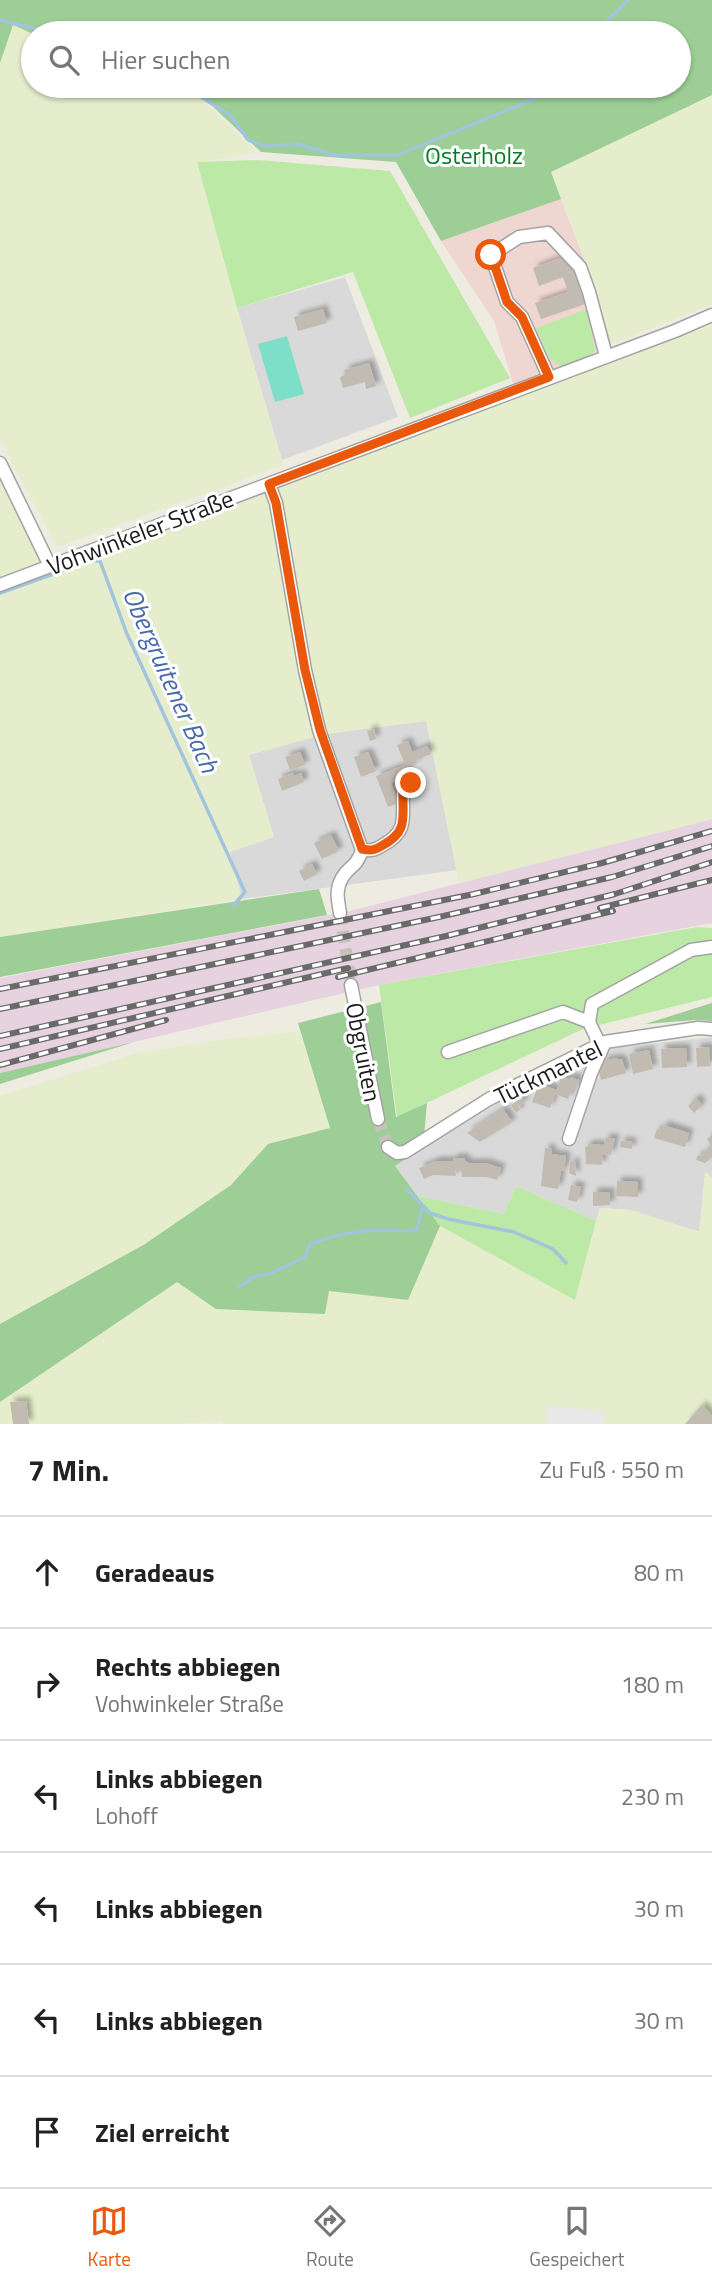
<!DOCTYPE html>
<html lang="de">
<head>
<meta charset="utf-8">
<style>
  body { margin:0; font-family:"Titillium Web",sans-serif; background:#f6f6f6; color:#222 }
  .stop { position:absolute; width:21px; height:21px; margin:-16px; border:5px solid #ea580c; border-radius:50%; background:#fff }
  .stop.end { background:#ea580c; border-color:#fff; box-shadow:0 2px 7px #0008 }
  .list { margin:0; padding:0; list-style:none }
  h2 { display:flex; justify-content:space-between; align-items:center; height:91px; margin:0; padding:0 28px; font-size:30px }
  h2 small { font-size:23px; font-weight:400; color:#767676 }
  .list li { display:grid; grid-template-columns:46px 1fr auto; gap:21px; align-items:center; box-sizing:border-box; height:112px; padding:0 28px; border-top:2px solid #e0e0e0 }
  .list b { display:block; font-size:26px; white-space:nowrap }
  .list p { margin:0; font-size:23px; white-space:nowrap; color:#767676 }
  .list em { font-size:23px; font-style:normal; color:#767676 }
  .icon { flex:none; width:38px; height:38px; fill:none; stroke:currentColor; stroke-width:2; stroke-linecap:round; stroke-linejoin:round }
  .map { position:relative; flex:none; width:712px; height:1424px; overflow:hidden }
  .search { position:absolute; background:#fff; box-shadow:0 2px 5px #0004; left:21px; right:21px; top:21px; height:77px; display:flex; align-items:center; gap:18px; box-sizing:border-box; padding:0 24px; border-radius:38px; color:#767676; font-size:26px }
  .sheet { height:763px; background:#fff }
  nav { display:flex; justify-content:space-around; align-items:center; box-sizing:border-box; height:98px; border-top:2px solid #e0e0e0; background:#fff; font-size:19px; color:#767676 }
  nav a { display:grid; justify-items:center; gap:4px }
  nav .on { color:#ea580c }
  .map>svg:first-child { display:block }
  .residential { fill:#dad9d9 }
  .commercial { fill:#efd6d0 }
  .industrial { fill:#e7d3e0 }
  .farmland { fill:#e5edcc }
  .grass { fill:#bce9a5 }
  .forest { fill:#9cce95 }
  .pitch { fill:#7ddfc9 }
  .parking { fill:#e8e8e8 }
  .lines { fill:none; stroke-linecap:round; stroke-linejoin:round }
  .stream { stroke:#a0c5dd; stroke-width:3.5 }
  .building { fill:#c2bbb1; filter:url(#shadow) }
  .minor-tunnel { stroke:#c4c2ba; stroke-width:12; stroke-dasharray:12 6; stroke-linecap:butt }
  .minor-casing { stroke:#a3a3a3; stroke-width:15 }
  .minor { stroke:#fff; stroke-width:12 }
  .rail-casing { stroke:#6a6a6a; stroke-width:6 }
  .rail { stroke:#fff; stroke-width:3.5; stroke-dasharray:10; stroke-linecap:butt }
  .route { stroke:#ea580c; stroke-width:9 }
  .labels { text-anchor:middle; dominant-baseline:central; stroke-width:6; stroke-linejoin:round; paint-order:stroke }
  .park-label { font-size:24px; fill:#097a25; stroke:#fff }
  .street-label { font-size:24px; fill:#1c1c1c; stroke:#fff }
  .water-label { font-size:26px; font-style:italic; fill:#4869ac; stroke:#fff }
</style>
</head>
<body>
<div class="map">
<svg width="712" height="1424" viewBox="0 0 712 1424">
  <defs>
    <filter id="shadow"><feDropShadow dx="4.5" dy="-4.5" stdDeviation="2" flood-color="#0004"/></filter>
  </defs>
  <rect width="100%" height="100%" fill="#eeece1"/>
  <path class="residential" d="M345 277 398 417 282 460 237 308Z
    M426 721 457 870 242 899 229 852 274 837 249 755 325 734Z
    M712 1037V1178L705 1172 700 1232 631 1210 600 1208 596 1221 516 1186 504 1214 418 1196 395 1166 496 1104 612 1048Z"/>
  <path class="commercial" d="M561 199 591 277 612 344 514 386 494 321 441 241Z"/>
  <path class="industrial" d="M712 819V923L379 985 0 1073V978L350 911Z"/>
  <path class="farmland" d="M13 25 33 34V86H187L257 152 197 163 237 308 282 460 281 466 57 547 0 440V63Z
    M712 95V304L612 344 591 277 550 172Z
    M712 325V819L459 883 426 721 325 734 249 755 274 837 230 852 242 899 0 937V594Z
    M0 474 45 563 0 579Z
    M300 1031 330 1128 268 1144 231 1185 145 1244 0 1324V1096L134 1054 232 1038Z
    M705 1172 712 1178V1424H223V1421L177 1424H0V1402L177 1282 216 1309 326 1314 328 1291 407 1300 440 1226 575 1299 600 1208 631 1210 699 1232Z"/>
  <path class="grass" d="M258 160 390 171 510 378 410 418 353 272 237 308 197 162Z
    M587 309 595 352C557 379 549 363 536 328Z
    M697 927 712 928V997L583 1029 397 1117 379 985Z
    M516 1186 596 1221 575 1300 440 1226 418 1196 504 1214Z"/>
  <path class="forest" d="M0 0H712V95L551 172 561 199 441 241 396 162 261 152 191 86H679V33L33 34 13 25 0 63Z
    M319 889 327 915 0 977V937Z
    M381 1002 396 1117 427 1103 423 1148 395 1166 440 1226 408 1300 329 1291 325 1314 216 1309 177 1282 0 1402V1324L145 1244 231 1185 268 1144 330 1128 298 1023Z
    M712 1003V1021L696 1020 645 1024Z
    M134 1042 0 1084V1073Z"/>
  <path class="pitch" d="M287 336 304 394 275 402 258 344Z"/>
  <path class="parking" d="M547 1405 604 1411 603 1424H546Z"/>
  <g class="lines">
    <path class="stream" d="M0 20 52 33
      M599 33V29L628 0
      M184 86 231 116 248 140 263 146 298 144 333 155H398L539 97 559 86
      M0 593 90 561H100L127 634 245 892 233 906
      M407 1189 430 1213 448 1219 514 1232 553 1249 566 1263
      M239 1287 253 1277 271 1273 305 1257 310 1244C350 1230 369 1229 411 1231L417 1229 423 1207"/>
  </g>
  <path class="building" d="M560 258 575 268 588 303 541 319 535 303 568 292 563 277 539 286 533 268Z
    M323 309 327 323 298 331 294 317Z
    M369 363 376 386 366 389 365 382 343 388 340 377 346 375 344 370Z
    M374 729 376 739 370 741 367 731Z
    M408 741 412 752 427 746 431 754 416 760 417 763 406 767 397 745Z
    M300 752 305 765 290 770 285 757Z
    M368 752 376 771 361 777 354 757Z
    M405 765 412 782 405 784 402 778 391 783 399 803 388 807 376 776Z
    M293 773 294 776 301 773 304 782 282 791 278 779Z
    M331 835 339 851 322 859 314 843Z
    M312 864 317 874 304 881 299 871Z
    M709 1047 710 1066 697 1067 696 1048Z
    M674 1048H686L687 1067 662 1068 661 1049Z
    M649 1050 653 1069 633 1074 629 1054Z
    M618 1058V1060L622 1059 626 1073 601 1080 598 1066 603 1065 602 1061Z
    M570 1077 579 1080 576 1089 573 1088 568 1099 555 1094 550 1108 532 1102 539 1084 557 1090 561 1078 570 1079Z
    M518 1091 525 1102 518 1106 520 1110 516 1113 511 1105 516 1102 511 1096Z
    M696 1098 702 1105 694 1113 688 1106Z
    M503 1109 512 1122 480 1142 467 1133Z
    M663 1125 689 1133 685 1147 654 1138 657 1129 662 1130Z
    M712 1135V1157L705 1163 696 1160 698 1155 703 1156 705 1151 711 1146 707 1139Z
    M605 1138H615L611 1155 603 1154 602 1165 586 1164 585 1146 588 1147V1144L604 1145Z
    M621 1141 632 1142V1149L620 1147Z
    M545 1148 552 1149 551 1154 566 1156 564 1171H561L558 1189 541 1186Z
    M453 1158H465V1161L469 1163H486L501 1168 497 1180 486 1177H462L461 1170H455L456 1176 433 1175 424 1179 419 1168 436 1161H453Z
    M570 1162H575L576 1176 569 1173Z
    M617 1181 638 1182V1197L616 1196Z
    M571 1185 581 1187 577 1202 568 1200Z
    M593 1192H610V1205L593 1206Z
    M26 1401 29 1424H13L10 1402Z
    M702 1405 712 1416V1424H685Z"/>
  <g class="lines">
    <path class="minor-tunnel" d="M340 913 351 985
      M378 1119 388 1147"/>
    <defs>
      <path id="minor" d="M549 377 522 317 507 302 491 255 519 237 548 233 580 267 589 292 606 356
        M0 463 50 566
        M269 484 276 503 305 670 319 730 362 850C356 869 349 865 342 878 335 890 338 901 340 913
        M0 585 675 331 712 315
        M362 850C372 851 375 850 383 845 409 831 402 817 403 792L411 783
        M351 985 378 1119
        M600 1045 589 1022 592 1004 691 950 712 947
        M448 1052 563 1012 589 1022
        M569 1139 591 1073 605 1042
        M388 1147 397 1153 405 1152 489 1099 605 1042 698 1028 712 1029"/>
    </defs>
    <use href="#minor" class="minor-casing"/>
    <use href="#minor" class="minor"/>
    <defs>
      <path id="rail" d="M600 908 712 880
        M338 977 613 911
        M0 989 474 894 602 863 712 831
        M0 1009 439 917 612 877 712 846
        M0 1036 446 936 615 894 712 862
        M0 1049 348 968
        M0 1065 166 1020"/>
    </defs>
    <use href="#rail" class="rail-casing"/>
    <use href="#rail" class="rail"/>
  </g>
  <g class="lines">
    <path class="route" d="M411 783 403 792C402 817 409 831 383 845 375 850 372 851 362 849L320 730 305 670 276 503 269 484 549 377 522 317 507 302 491 255"/>
  </g>
  <g class="labels">
    <g class="park-label">
      <text x="474" y="155">Osterholz</text>
    </g>
    <g class="street-label">
      <text transform="translate(140 532) rotate(-21)">Vohwinkeler Straße</text>
      <text transform="translate(364 1052) rotate(79)">Obgruiten</text>
      <text transform="translate(548 1072) rotate(-26)">Tückmantel</text>
    </g>
    <g class="water-label">
      <text transform="translate(171 680) rotate(66)">Obergruitener Bach</text>
    </g>
  </g>
</svg>
<div class="stop" style="left:491px;top:255px"></div>
<div class="stop end" style="left:411px;top:783px"></div>
<div class="search"><svg class="icon" aria-label="search" viewBox="0 0 24 24"><circle cx="10" cy="10" r="6"/><path d="M15 15l6 6"/></svg>Hier suchen</div>
</div>
<section class="sheet">
<h2>7 Min.<small>Zu Fuß · 550 m</small></h2>
<ul class="list">
<li><svg class="icon" aria-label="ahead" viewBox="0 0 24 24"><path d="M12 20V5M6 11l6-6 6 6"/></svg><div><b>Geradeaus</b></div><em>80 m</em></li>
<li><svg class="icon" aria-label="right" viewBox="0 0 24 24"><path d="M7 20v-9h11M14 6l5 5-5 5"/></svg><div><b>Rechts abbiegen</b><p>Vohwinkeler Straße</p></div><em>180 m</em></li>
<li><svg class="icon" aria-label="left" viewBox="0 0 24 24"><path d="M17 20v-9H6M10 6l-5 5 5 5"/></svg><div><b>Links abbiegen</b><p>Lohoff</p></div><em>230 m</em></li>
<li><svg class="icon" aria-label="left" viewBox="0 0 24 24"><path d="M17 20v-9H6M10 6l-5 5 5 5"/></svg><div><b>Links abbiegen</b></div><em>30 m</em></li>
<li><svg class="icon" aria-label="left" viewBox="0 0 24 24"><path d="M17 20v-9H6M10 6l-5 5 5 5"/></svg><div><b>Links abbiegen</b></div><em>30 m</em></li>
<li><svg class="icon" aria-label="arrive" viewBox="0 0 24 24"><path d="M6 21V4h12l-3 4 3 4H6"/></svg><div><b>Ziel erreicht</b></div></li>
</ul>
</section>
<nav>
<a class="on"><svg class="icon" aria-label="map" viewBox="0 0 24 24"><path d="M3 6l6-2 6 2 6-2v14l-6 2-6-2-6 2zM9 4v14M15 6v14"/></svg>Karte</a>
<a><svg class="icon" aria-label="directions" viewBox="0 0 24 24"><path d="M12 3l9 9-9 9-9-9zM9 14v-3h6M13 9l2 2-2 2"/></svg>Route</a>
<a><svg class="icon" aria-label="saved" viewBox="0 0 24 24"><path d="M7 4h10v16l-5-4-5 4z"/></svg>Gespeichert</a>
</nav>
</body>
</html>
